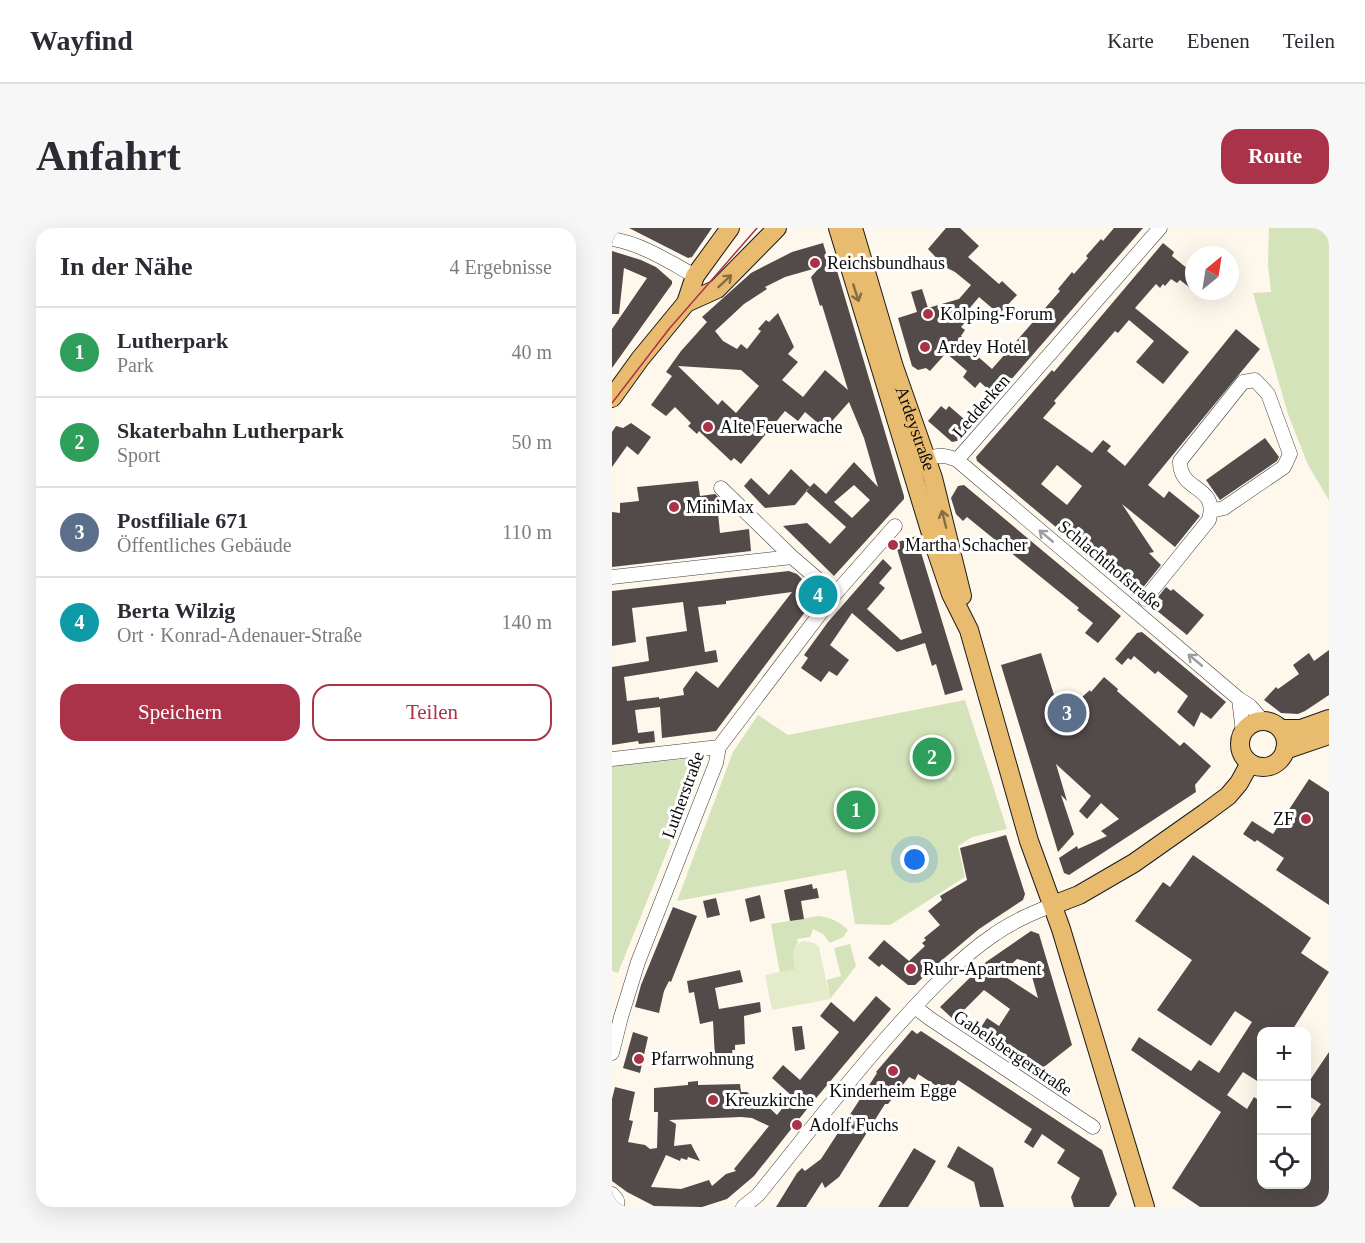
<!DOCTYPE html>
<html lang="de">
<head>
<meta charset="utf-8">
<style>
  body { margin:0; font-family:Georgia,serif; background:#f7f7f7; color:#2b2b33 }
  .controls { position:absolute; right:18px; bottom:18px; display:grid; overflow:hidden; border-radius:12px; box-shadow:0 6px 24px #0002 }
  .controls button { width:54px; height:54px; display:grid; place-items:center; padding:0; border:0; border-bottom:2px solid #e1e1e2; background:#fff; color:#2b2b33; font:30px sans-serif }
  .compass { position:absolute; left:573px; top:18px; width:54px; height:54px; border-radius:50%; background:#fff; box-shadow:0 6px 24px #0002; rotate:30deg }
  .you { position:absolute; left:303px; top:632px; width:21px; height:21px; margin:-15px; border:4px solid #fff; border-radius:50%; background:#1a73e8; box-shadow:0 0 0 9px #1a73e833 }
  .badge { display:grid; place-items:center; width:39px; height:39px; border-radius:50%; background:#ab3349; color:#fff; font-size:20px; font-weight:700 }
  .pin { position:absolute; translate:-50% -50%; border:3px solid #fff; box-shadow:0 2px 6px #0006 }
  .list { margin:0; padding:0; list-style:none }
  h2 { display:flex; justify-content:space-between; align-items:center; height:78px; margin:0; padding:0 24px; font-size:26px }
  h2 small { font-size:20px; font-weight:400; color:#7c7c81 }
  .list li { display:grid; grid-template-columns:39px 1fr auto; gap:18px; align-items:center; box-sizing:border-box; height:90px; padding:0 24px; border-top:2px solid #e1e1e2 }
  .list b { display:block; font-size:22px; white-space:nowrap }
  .list p { margin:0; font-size:20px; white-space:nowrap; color:#7c7c81 }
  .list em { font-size:20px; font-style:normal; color:#7c7c81 }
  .actions { display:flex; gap:12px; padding:18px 24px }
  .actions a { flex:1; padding:14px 0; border:2px solid #ab3349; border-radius:18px; text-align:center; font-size:21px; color:#ab3349 }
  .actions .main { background:#ab3349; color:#fff }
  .icon { flex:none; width:33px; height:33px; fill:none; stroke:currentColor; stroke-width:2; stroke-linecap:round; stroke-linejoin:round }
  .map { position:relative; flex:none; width:717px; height:979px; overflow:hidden; border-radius:18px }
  header { display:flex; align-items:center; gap:36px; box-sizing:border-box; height:84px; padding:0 30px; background:#fff; border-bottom:2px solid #e1e1e2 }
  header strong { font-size:28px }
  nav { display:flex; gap:33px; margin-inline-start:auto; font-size:21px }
  .intro { display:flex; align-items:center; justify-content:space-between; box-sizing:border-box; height:144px; padding:0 36px }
  h1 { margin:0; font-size:42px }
  .button { padding:15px 27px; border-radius:18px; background:#ab3349; color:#fff; font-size:21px; font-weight:700 }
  main { display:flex; gap:36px; padding:0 36px }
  aside { flex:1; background:#fff; border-radius:18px; box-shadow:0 6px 24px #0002 }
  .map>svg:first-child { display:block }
  .green { fill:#d4e3b9 }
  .pitch { fill:#e4ebca }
  .building { fill:#534b49; fill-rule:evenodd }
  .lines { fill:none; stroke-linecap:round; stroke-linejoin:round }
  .minor-casing { stroke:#3e3e3e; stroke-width:15 }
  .major-casing { stroke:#1c1c1c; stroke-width:20 }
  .minor { stroke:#fff; stroke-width:14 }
  .major { stroke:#e9bb6f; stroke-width:18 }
  .tram { stroke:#ab3349; stroke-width:1.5 }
  .oneway { stroke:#856c42 }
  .oneway2 { stroke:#9d9d9d }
  .poi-dot { fill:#ab3349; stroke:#fff; stroke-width:2 }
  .labels { text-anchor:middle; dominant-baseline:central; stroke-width:6; stroke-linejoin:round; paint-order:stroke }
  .poi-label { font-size:18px; fill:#0b0b0b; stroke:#fff; text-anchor:start }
  .street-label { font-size:18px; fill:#0b0b0b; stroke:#fff }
</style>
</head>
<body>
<header>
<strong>Wayfind</strong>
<nav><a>Karte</a><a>Ebenen</a><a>Teilen</a></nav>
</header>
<div class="intro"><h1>Anfahrt</h1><a class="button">Route</a></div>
<main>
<aside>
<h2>In der Nähe<small>4 Ergebnisse</small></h2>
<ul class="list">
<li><span class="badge" style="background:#2e9e5b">1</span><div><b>Lutherpark</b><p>Park</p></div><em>40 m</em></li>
<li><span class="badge" style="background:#2e9e5b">2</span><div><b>Skaterbahn Lutherpark</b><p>Sport</p></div><em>50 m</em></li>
<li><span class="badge" style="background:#5c6f8a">3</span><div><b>Postfiliale 671</b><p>Öffentliches Gebäude</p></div><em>110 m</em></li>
<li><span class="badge" style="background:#0f9aa8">4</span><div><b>Berta Wilzig</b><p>Ort · Konrad-Adenauer-Straße</p></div><em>140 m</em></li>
</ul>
<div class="actions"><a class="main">Speichern</a><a>Teilen</a></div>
</aside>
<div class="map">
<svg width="717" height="979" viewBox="0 0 717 979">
  <rect width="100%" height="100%" fill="#fdf7ec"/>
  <path class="green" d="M657 0H717V272L696 237 676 186 641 65 659 64 656 37Z
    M353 472 395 601 360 609 346 618 353 649 278 697 243 696 234 642 65 673 121 524 146 487 176 507Z
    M93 529 6 745 0 743V538Z
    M207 688C219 690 227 693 236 702L231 709 218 715 211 706 201 701 198 709 185 711 186 715 184 717V741L168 745 159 696Z
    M238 716 244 738 218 771 215 752 229 748 222 720Z"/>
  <path class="pitch" d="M319 507 330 510 328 515C339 521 342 529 339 540L344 545 338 554 333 550 324 552 322 546C316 545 308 545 304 540 293 528 305 514 318 512Z
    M191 713 202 715 207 719 218 771 160 782 153 747 183 741C181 730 177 719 191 713Z"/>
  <path class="building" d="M17 0H100L80 29 76 30Z
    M334 0H348L367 18 356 29 387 56 390 53 405 67 387 86 367 69 351 88 355 92 349 99 353 102 349 108 358 116 355 119 380 141 448 63 446 61 460 44 462 46 476 30 474 28 489 11 491 13 502 0H531L384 169 368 154 363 160 351 149 355 143 334 125 318 143 314 140 306 142 300 138 286 90 305 84 299 64 310 61 316 80 347 71 359 57 343 44 333 39 316 21Z
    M211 15 216 31 220 26 292 268V271L222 348 171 298 195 295 218 316 234 299 194 263 202 255 214 266 242 234 266 259 252 210 237 174 213 201 193 184 186 193 173 183 129 236 122 230 119 233 87 203 85 206 76 198 79 195 63 179 54 188 39 177 60 148 54 144 69 123 95 94 90 89 139 45 180 24ZM208 39 199 49 208 78 210 77 236 162 213 142 191 169 170 152 186 134 176 126 182 119 166 85 157 94 154 92 146 101 149 103 135 121 129 116 125 121 111 113 103 103 132 76 155 61 153 59 173 49ZM66 138 129 142 147 158 124 185 110 172 106 177ZM242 257 258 272 240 290 222 274Z
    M551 15 562 24 560 28 582 46V63L568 52 565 55 559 51 553 58 551 56 548 60 544 56 523 80 577 124 551 156 524 134 542 113 517 92 506 105 503 103 442 173 444 175 431 190 480 225 491 212 499 218 495 223 513 238 624 101 648 121 536 257 552 270 557 263 588 288 563 319 510 276 542 324 537 325 549 337 525 367 365 233 364 229 440 142 442 144ZM445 237 470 258 455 277 429 256Z
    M0 23 29 32 44 39 60 53V56L0 140V101L35 50 12 40 7 86H0Z
    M329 178 334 182 337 178 359 197 345 213 340 214 316 193Z
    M19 195 39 209 26 227 15 218 0 239V204L4 198 11 200Z
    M653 210 667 229 665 233 608 272 594 252Z
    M179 241 198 259 183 277 153 280 132 258 139 250 157 267Z
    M86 253 88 268 103 266 120 283 106 285 108 305 137 301 139 323 0 339V284L8 285V275L27 273 25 259Z
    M352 257 509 388 486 415 473 405 481 395 465 382 467 380 355 289 351 293 344 286 339 270 346 258Z
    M304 308 351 462 333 467 324 436 320 438 313 415 285 424 240 385 218 417 237 432 225 448 217 443 209 454 189 440 196 430 192 427 216 394 271 331 280 340 267 355 273 360 255 381 289 412 310 405 285 321H288L286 314Z
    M177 343 185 346 201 362 202 372 104 503 50 510 48 479 23 482 26 505 42 503 43 514 27 516 26 513 0 517V439L37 433 34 409 75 403 71 374 20 380 24 414 0 418V363ZM180 364 106 460 84 443 71 461 72 467 47 471V473V469L15 473 12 449 106 434 104 422 93 424 86 379 114 376V373Z
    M554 359 559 363 561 361 592 387 575 407 544 382 551 373 546 369Z
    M530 404 614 474 599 491 589 484 582 499 565 484 576 468 546 443 543 446 522 428 519 432 516 430 510 437 503 431 525 405Z
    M717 422V467L693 483 686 486 669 485 652 472 664 459 666 461 687 446 681 437 697 425 702 433Z
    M429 425 447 483 461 477 478 462 479 464 492 449 506 461 505 463 568 518 572 514 599 538 583 557 584 564 457 647 452 645 447 630 465 618 466 621 495 608 489 603 507 591 489 575 475 591 467 583 479 568 444 536 455 573 449 567 462 606 446 624 389 437Z
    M697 551 717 564V677L664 642 672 630 645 612 643 614 631 606 640 593 661 606Z
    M394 607 413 666 411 672 367 701 323 738 303 757H296L270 736 267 739 256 730 272 712 297 733 313 718 310 715 314 712 312 710 328 697 316 683 330 672 328 668 355 652 348 620Z
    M581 627 699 710 689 725 717 744 679 804H650V856L631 844 615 867 635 881 642 869 650 874V957H694V898L709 876 694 866V858L717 824V979H588L560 960 609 884 519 822 527 809 579 843 587 832 607 845 640 794 623 783 599 818 545 782 580 732 523 693 551 654 558 659Z
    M200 656 201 661 205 660 207 670 189 673 192 691 178 693 172 662Z
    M148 667 153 690 138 694 133 671Z
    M104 670 108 687 95 690 91 673Z
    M61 679 85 688 59 754 57 753 52 763 47 785 23 779 29 757Z
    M419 703 427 706 460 817 423 846 413 833 410 837 364 807 375 790 387 798 398 781 372 762 342 792 328 779 374 734ZM405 731 416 734 426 770 389 746Z
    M128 742 131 754 103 760 107 781 148 774 149 784 132 788 133 816 123 817V822H120L121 829 103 830 101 793 88 796 82 764 77 765 75 753Z
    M264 768 279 781 195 881 142 948 115 971 90 979 42 978 15 964 0 953V871L3 859 23 864 17 892 21 893 16 914 33 917 38 921 45 920 46 884H42V860L76 857V854L86 853V857L128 856 129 864H135L148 875 150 873 165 887 180 868 160 850 171 837 188 852 227 804 208 788 219 774 242 794ZM129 889 140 890 157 898 122 941 124 943 114 946 100 958 97 952 69 961 39 959 54 927 68 933 69 930 75 932 76 929 88 933 79 916 62 918 64 896 57 892Z
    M190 798 193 821 183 823 180 799Z
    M300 802 305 806 309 803 490 922 505 966 497 979H462L459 969 468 950 445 935 453 922 430 906 421 920 412 914 420 901 346 852 337 866 306 846 303 852 297 849 276 876H273L227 949 213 960 210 954 194 979H164L185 945 190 940 193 943 209 931 265 845 264 844Z
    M21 804 36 809 28 845 11 840Z
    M346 918 381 940 392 979H368L362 954 335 939Z
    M302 920 324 933 313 952 296 979H266Z"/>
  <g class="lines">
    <defs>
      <path id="minor" d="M0 11C30 16 56 33 83 48
        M345 232 548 0
        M308 236C319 226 332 226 345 232L627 471 638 478 651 493
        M109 260 180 329
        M0 349 180 329 223 366
        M533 371 597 292C607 256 567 265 568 233L631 154 643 152 656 166 678 226 672 239 612 280 599 283
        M627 471 631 504
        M0 531 107 519
        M303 779 317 790 481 899
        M0 825 9 789 26 734 104 535 107 519 223 366 283 298
        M0 966 5 972V979
        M131 979 146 967C192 910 237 851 286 797 316 764 347 730 383 706 401 693 420 685 441 677"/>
      <g id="major">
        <path d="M226 0 324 322 339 366 357 402 417 613 449 701 533 979"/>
        <path id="s1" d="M241 0 282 139 321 250 350 368"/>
        <path d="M74 75 105 61 165 0"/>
        <path d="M0 170 28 131 74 75 83 48 118 0"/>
        <circle cx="651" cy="516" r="23"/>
        <path d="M669 501H689L717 491"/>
        <path d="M673 522 717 507"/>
        <path d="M441 677 467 667 522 635 593 585 616 568 627 555 638 535"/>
      </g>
    </defs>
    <use href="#minor" class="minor-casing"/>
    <use href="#major" class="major-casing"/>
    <use href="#minor" class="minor"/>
    <use href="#major" class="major"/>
    <path class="tram" d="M0 175 57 101 145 0"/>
  </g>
  <defs><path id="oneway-shaft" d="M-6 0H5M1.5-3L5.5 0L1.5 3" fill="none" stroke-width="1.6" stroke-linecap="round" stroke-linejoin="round" transform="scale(1.5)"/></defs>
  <g class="oneway">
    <use href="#oneway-shaft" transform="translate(113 53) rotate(-43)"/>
    <use href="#oneway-shaft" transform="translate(244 65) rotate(72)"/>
    <use href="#oneway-shaft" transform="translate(332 291) rotate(-104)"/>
  </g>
  <g class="oneway2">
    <use href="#oneway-shaft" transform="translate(434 308) rotate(-140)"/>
    <use href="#oneway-shaft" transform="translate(583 432) rotate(-140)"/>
  </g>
  <g class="poi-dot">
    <circle cx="203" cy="35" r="6"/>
    <circle cx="316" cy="86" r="6"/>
    <circle cx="313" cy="119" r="6"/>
    <circle cx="96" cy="199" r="6"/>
    <circle cx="62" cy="279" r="6"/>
    <circle cx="281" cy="317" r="6"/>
    <circle cx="694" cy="591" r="6"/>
    <circle cx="299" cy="741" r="6"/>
    <circle cx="27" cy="831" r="6"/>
    <circle cx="281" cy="843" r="6"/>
    <circle cx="101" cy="872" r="6"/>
    <circle cx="185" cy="897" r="6"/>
  </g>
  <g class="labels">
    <g class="poi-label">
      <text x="215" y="35">Reichsbundhaus</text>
      <text x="328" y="86">Kolping-Forum</text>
      <text x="325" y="119">Ardey Hotel</text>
      <text x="108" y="199">Alte Feuerwache</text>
      <text x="74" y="279">MiniMax</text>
      <text x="293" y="317">Martha Schacher</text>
      <text x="682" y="591" text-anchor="end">ZF</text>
      <text x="311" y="741">Ruhr-Apartment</text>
      <text x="39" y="831">Pfarrwohnung</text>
      <text x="281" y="863" text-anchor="middle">Kinderheim Egge</text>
      <text x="113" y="872">Kreuzkirche</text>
      <text x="197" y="897">Adolf Fuchs</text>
    </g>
    <g class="street-label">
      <text transform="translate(369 178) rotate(-49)">Ledderken</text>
      <text stroke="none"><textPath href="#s1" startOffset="210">Ardeystraße</textPath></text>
      <text transform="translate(498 337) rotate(40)">Schlachthofstraße</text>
      <text transform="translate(71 567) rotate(-70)">Lutherstraße</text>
      <text transform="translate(401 825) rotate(34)">Gabelsbergerstraße</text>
    </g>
  </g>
</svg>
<div class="controls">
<button>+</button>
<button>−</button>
<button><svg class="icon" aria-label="locate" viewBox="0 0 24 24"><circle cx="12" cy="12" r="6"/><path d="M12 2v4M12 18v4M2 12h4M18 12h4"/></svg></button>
</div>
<svg class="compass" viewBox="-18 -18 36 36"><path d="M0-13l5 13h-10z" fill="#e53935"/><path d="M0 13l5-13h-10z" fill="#7c7c81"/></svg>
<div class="you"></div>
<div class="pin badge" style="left:244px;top:582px;background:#2e9e5b">1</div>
<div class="pin badge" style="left:320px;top:529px;background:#2e9e5b">2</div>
<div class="pin badge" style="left:455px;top:485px;background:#5c6f8a">3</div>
<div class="pin badge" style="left:206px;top:367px;background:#0f9aa8">4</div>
</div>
</main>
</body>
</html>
